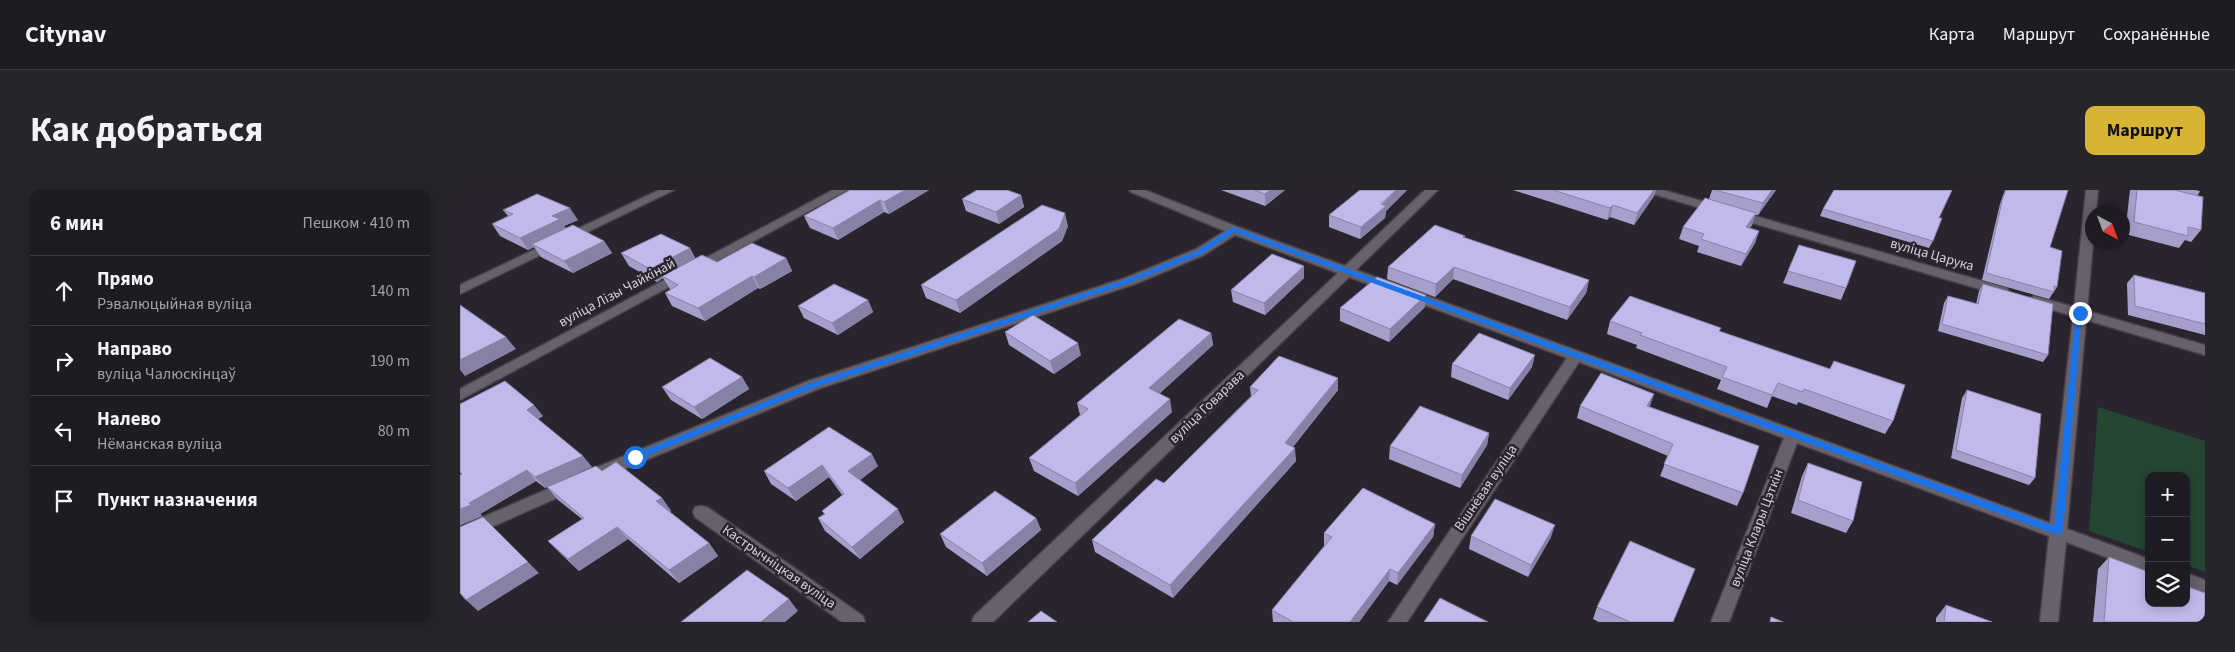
<!DOCTYPE html>
<html lang="ru">
<head>
<meta charset="utf-8">
<style>
  body { margin:0; font-family:"Source Sans 3",sans-serif; background:#27242a; color:#f1f3f6 }
  .controls { position:absolute; right:15px; bottom:15px; display:grid; overflow:hidden; border-radius:10px; box-shadow:0 2px 12px #0003 }
  .controls button { width:45px; height:45px; display:grid; place-items:center; padding:0; border:0; border-bottom:1px solid #3c3940; background:#1f1b22; color:#f1f3f6; font:25px sans-serif }
  .compass { position:absolute; left:1625px; top:15px; width:45px; height:45px; border-radius:50%; background:#1f1b22; box-shadow:0 2px 12px #0003; rotate:139deg }
  .stop { position:absolute; width:15px; height:15px; margin:-11px; border:4px solid #1a73e8; border-radius:50%; background:#fff }
  .stop.end { background:#1a73e8; border-color:#fff; box-shadow:0 1px 5px #0008 }
  .list { margin:0; padding:0; list-style:none }
  h2 { display:flex; justify-content:space-between; align-items:center; height:65px; margin:0; padding:0 20px; font-size:21px }
  h2 small { font-size:16px; font-weight:400; color:#a1a1a5 }
  .list li { display:grid; grid-template-columns:32px 1fr auto; gap:15px; align-items:center; box-sizing:border-box; height:70px; padding:0 20px; border-top:1px solid #3c3940 }
  .list b { display:block; font-size:19px; white-space:nowrap }
  .list p { margin:0; font-size:16px; white-space:nowrap; color:#a1a1a5 }
  .list em { font-size:16px; font-style:normal; color:#a1a1a5 }
  .icon { flex:none; width:28px; height:28px; fill:none; stroke:currentColor; stroke-width:2; stroke-linecap:round; stroke-linejoin:round }
  .map { position:relative; flex:none; width:1745px; height:432px; overflow:hidden; border-radius:10px }
  header { display:flex; align-items:center; gap:30px; box-sizing:border-box; height:70px; padding:0 25px; background:#1f1b22; border-bottom:1px solid #3c3940 }
  header strong { font-size:24px }
  nav { display:flex; gap:28px; margin-inline-start:auto; font-size:18px }
  .intro { display:flex; align-items:center; justify-content:space-between; box-sizing:border-box; height:120px; padding:0 30px }
  h1 { margin:0; font-size:35px }
  .button { padding:12px 22px; border-radius:10px; background:#d8b434; color:#111; font-size:18px; font-weight:700 }
  main { display:flex; gap:30px; padding:0 30px }
  aside { flex:1; background:#1f1b22; border-radius:10px; box-shadow:0 2px 12px #0003 }
  .map>svg:first-child { display:block }
  .green { fill:#244632 }
  .lines { fill:none; stroke-linecap:round; stroke-linejoin:round }
  .minor-casing { stroke:#454049; stroke-width:3 }
  .minor { fill:#67616c; fill-rule:evenodd }
  .wall { fill:#a5a0cb }
  .shaded-wall { fill:#8682a5 }
  .building { fill:#c0baec; stroke:#8682a5 }
  .route { fill:#1a73e8 }
  .labels { text-anchor:middle; dominant-baseline:central; stroke-width:5; stroke-linejoin:round; paint-order:stroke }
  .street-label { font-size:14px; fill:#d5d2d9; stroke:#29242e }
</style>
</head>
<body>
<header>
<strong>Citynav</strong>
<nav><a>Карта</a><a>Маршрут</a><a>Сохранённые</a></nav>
</header>
<div class="intro"><h1>Как добраться</h1><a class="button">Маршрут</a></div>
<main>
<aside>
<h2>6 мин<small>Пешком · 410 m</small></h2>
<ul class="list">
<li><svg class="icon" aria-label="ahead" viewBox="0 0 24 24"><path d="M12 20V5M6 11l6-6 6 6"/></svg><div><b>Прямо</b><p>Рэвалюцыйная вуліца</p></div><em>140 m</em></li>
<li><svg class="icon" aria-label="right" viewBox="0 0 24 24"><path d="M7 20v-9h11M14 6l5 5-5 5"/></svg><div><b>Направо</b><p>вуліца Чалюскінцаў</p></div><em>190 m</em></li>
<li><svg class="icon" aria-label="left" viewBox="0 0 24 24"><path d="M17 20v-9H6M10 6l-5 5 5 5"/></svg><div><b>Налево</b><p>Нёманская вуліца</p></div><em>80 m</em></li>
<li><svg class="icon" aria-label="arrive" viewBox="0 0 24 24"><path d="M6 21V4h12l-3 4 3 4H6"/></svg><div><b>Пункт назначения</b></div></li>
</ul>
</aside>
<div class="map">
<svg width="1745" height="432" viewBox="0 0 1745 432">
  <rect width="100%" height="100%" fill="#29242e"/>
  <path class="green" d="M1638 217 1745 251V382L1726 375V286H1689V362L1629 341Z"/>
  <g class="lines">
    <defs>
      <path id="minor" d="M199 0H214L0 104V95Z
        M373 0H388L0 210V199Z
        M669 0H685L778 37 885 76 965 0H978L896 80 1590 333 1613 126 1569 113 1567 110 1574 106 1614 117 1626 0H1638L1636 22H1632L1633 52 1627 121 1745 155V165L1626 130 1607 339 1689 369V383L1606 352 1598 432H1580L1589 346 1337 253 1269 432H1251L1324 248 1119 172 947 432H928L1107 168 889 87 533 432H512L514 426 878 83 775 45 744 65 675 94 358 199 147 286 141 288 135 286 133 282 135 278 348 191 665 88 736 59 765 41 671 2Z
        M1184 0H1203L1547 98 1549 101 1542 105 1537 104 1186 2Z
        M111 289 117 291 119 295 117 299 0 351V337Z
        M241 316 247 317 403 426 405 432H382L235 327 233 322 235 317Z
        M1726 383 1745 390V405L1726 398Z"/>
    </defs>
    <use href="#minor" class="minor-casing"/>
    <use href="#minor" class="minor"/>
  </g>
  <path class="wall" d="M390 0H469L429 24 424 22 378 50 350 38 344 26Z
    M761 0H825L805 16Z
    M900 0H947L926 21 925 28 900 49 869 37V25Z
    M1053 0H1196L1194 6 1174 35 1150 27 1147 30Z
    M1252 0H1316L1298 25H1295L1292 35 1290 38 1299 41 1295 53 1281 76 1237 62 1239 56 1219 49 1223 37 1249 9Z
    M1545 0H1608L1590 57 1597 97 1589 109 1522 90 1540 14Z
    M1670 0H1741L1737 6 1741 40 1731 52 1725 50 1719 58 1665 44Z
    M561 5 564 17 539 34 506 21 502 9Z
    M1363 19 1479 28 1473 51 1469 58 1360 26Z
    M43 20 118 30 104 36 106 38 144 51 152 63 113 83 81 67 74 57 68 60 40 46 32 34 48 26Z
    M608 36 602 51 500 123 466 108 461 95Z
    M1004 48 1129 90 1126 103 1107 130 993 89 975 107 927 89 928 77Z
    M1339 55 1386 98 1381 110 1323 93Z
    M230 58 235 69 257 72 326 68 332 81 300 99 298 98 245 131 212 116 205 103 211 99H210L203 88 197 92 169 76 161 63Z
    M844 76V88L805 125 773 112 771 100Z
    M1674 85 1745 103V145L1668 125 1667 93Z
    M1523 94 1588 165 1583 172 1478 141 1484 113 1488 106 1516 114 1519 101Z
    M408 110 413 122 378 145 344 128 338 116Z
    M965 117 929 152 880 131V118Z
    M1150 131 1259 141 1370 179 1374 171 1433 231 1425 244 1338 212 1337 215 1312 206 1307 218 1257 199 1261 190 1176 158 1177 155 1147 144Z
    M545 142 621 165 594 184 549 155Z
    M751 143 753 155 699 204 712 222 618 306 574 281 569 268 620 225 617 213Z
    M992 174 1072 177 1048 210 991 187Z
    M282 187 289 199 242 229 211 210 202 197Z
    M790 197 878 200 833 257 836 271 713 408 635 362 632 350 704 293 791 206Z
    M1507 200 1575 288 1569 295 1491 268 1502 208Z
    M0 214 83 226 78 229 85 298 76 291 20 324 22 326 0 335V285L2 284 0 283Z
    M1120 216 1190 217 1283 303 1277 316 1200 286 1208 266 1117 228Z
    M369 237 418 276 400 290 444 332 400 369 365 341 358 328 364 324 362 321 382 305 369 287 336 311 311 294 304 281Z
    M1029 243 1027 255 1000 298 929 269 930 256Z
    M1348 273 1393 331 1386 343 1331 323 1342 286Z
    M142 281 202 308 211 321 210 322 249 353 258 366 219 393 168 349 119 381 100 363 88 351 122 329 98 310 87 297Z
    M576 328 581 340 527 386 486 357 480 344Z
    M975 334 973 347 937 395 929 391 899 432H813L812 420 864 356V343Z
    M1011 346 1091 347 1068 387 1009 359Z
    M1649 367 1745 432H1633L1638 379Z
    M1486 415 1532 432H1476V428Z
    M1137 417 1213 432H1139L1133 429Z"/>
  <path class="shaded-wall" d="M445 0H469L429 24 424 12Z
    M810 0H825L805 16V4Z
    M936 0H947L926 21 925 28 900 49 901 37Z
    M1194 0H1196L1194 6 1174 35 1177 23Z
    M1312 0H1316L1298 25 1303 13Z
    M561 5 564 17 539 34 536 22Z
    M420 10 424 22 378 50 373 38Z
    M1153 15 1150 27 1147 30 1150 18Z
    M110 18 118 30 104 36 108 41 72 54 74 57 68 60 60 48 92 26Z
    M605 23 608 36 602 51 500 123 496 110Z
    M1296 23 1292 35 1282 49 1286 37Z
    M1299 41 1295 53 1281 76 1286 64Z
    M144 51 152 63 113 83 104 71Z
    M230 58 237 71 202 86 203 88 197 92 190 79Z
    M326 68 332 81 300 99 294 87Z
    M844 76V88L805 125 804 113Z
    M994 77 993 89 975 107 976 94Z
    M292 86 298 98 245 131 238 118Z
    M1129 90 1126 103 1107 130 1110 117Z
    M966 105 965 117 929 152 930 139Z
    M408 110 413 122 378 145 372 133Z
    M751 143 753 155 691 211 689 198Z
    M46 147 56 159 5 186 0 180V170Z
    M618 153 621 165 594 184 590 171Z
    M1075 165 1072 177 1048 210 1050 198Z
    M282 187 289 199 242 229 234 217Z
    M878 188V200L825 266V253Z
    M1194 204 1190 216 1183 229 1187 216Z
    M710 209 712 222 618 306 615 293Z
    M74 215 83 226 76 230 67 220Z
    M1029 243 1027 255 1000 298 1002 285Z
    M835 258 836 271 713 408 710 395Z
    M412 264 418 276 395 294 388 281Z
    M123 266 132 277 85 298 75 287Z
    M362 275 369 287 336 311 328 298Z
    M67 280 76 291 20 324 22 326 0 335V319L9 313Z
    M202 308 211 321 206 324 196 311Z
    M438 319 444 332 400 369 392 357Z
    M576 328 581 340 527 386 522 373Z
    M975 334 973 347 937 395 938 383Z
    M1095 335 1091 347 1068 387 1071 375Z
    M157 337 168 349 119 381 108 369Z
    M249 353 258 366 219 393 209 380Z
    M68 372 79 383 18 421 6 410Z
    M930 379 929 391 899 432H890Z
    M329 409 338 421 325 432H301Z"/>
  <path class="building" d="M390 0H445L424 12 420 10 373 38 344 26Z
    M517 0H547L561 5 536 22 502 9Z
    M794 0H810L805 4Z
    M900 0H936L921 14 926 16 901 37 869 25Z
    M1093 0H1194L1177 23 1153 15 1150 18Z
    M1255 0H1312L1303 13Z
    M1374 0H1492L1479 28H1482L1473 51 1363 19Z
    M1546 0H1608L1590 57 1602 61 1597 97 1594 96V102L1526 83 1543 7Z
    M1677 0H1714L1743 7 1741 40 1728 37V46L1674 32Z
    M77 4 110 18 92 26 100 29 60 48 32 34 53 24 43 20Z
    M1245 8 1296 23 1286 37 1299 41 1286 64 1241 49 1244 44 1223 37Z
    M582 15 605 23 599 39 496 110 461 95Z
    M113 35 144 51 104 71 72 54Z
    M975 35 1005 46 1003 47 1129 90 1110 117 994 77 976 94 928 77Z
    M201 44 230 58 190 79 161 63Z
    M292 53 326 68 294 87 292 86 238 118 205 103 218 95 202 86 242 65 257 72Z
    M1339 55 1396 71 1386 98 1328 81Z
    M812 64 844 76 804 113 771 100Z
    M1674 85 1745 103V134L1675 116Z
    M917 87 966 105 930 139 880 118Z
    M374 94 408 110 372 133 338 116Z
    M1523 94 1593 114 1588 165 1482 134 1488 106 1518 114Z
    M1170 106 1261 138 1259 141 1370 179 1374 171 1445 195 1433 231 1344 199 1343 202 1318 193 1312 205 1262 187 1267 177 1180 145 1182 143 1150 131Z
    M0 115 46 147 0 170Z
    M573 125 618 153 590 171 545 142Z
    M719 129 751 143 689 198 710 209 615 293 569 268 628 219 617 213Z
    M1019 143 1075 165 1050 198 992 174Z
    M819 166 878 188 825 253 835 258 710 395 632 350 696 289 704 293 798 200 790 197Z
    M250 168 282 187 234 217 202 197Z
    M1141 183 1194 204 1187 216 1299 256 1283 303 1204 274 1213 254 1120 216Z
    M45 191 74 215 67 220 123 266 75 287 67 280 9 313 11 315 0 319V285L2 284 0 282V214Z
    M1507 200 1581 224 1575 288 1496 260Z
    M960 216 1029 243 1002 285 930 256Z
    M369 237 412 264 388 281 438 319 392 357 358 328 365 324 362 321 384 304 362 275 328 298 304 281Z
    M156 272 202 308 196 311 249 353 209 380 157 337 108 369 88 351 124 328 87 297 136 276 142 281Z
    M1348 273 1402 292 1393 331 1338 310Z
    M903 298 975 334 938 383 930 379 890 432H833L812 420 872 347 864 343Z
    M535 301 576 328 522 373 480 344Z
    M1035 309 1095 335 1071 375 1011 346Z
    M23 327 68 372 6 410 0 403V337Z
    M1170 351 1235 379 1213 432H1170L1137 417Z
    M1649 367 1689 382V413H1726V396L1745 403V432H1644Z
    M287 380 329 409 301 432H221Z
    M980 408 1028 432H964Z
    M1486 415 1532 432H1484Z
    M581 421 597 432H568Z
    M1311 427 1323 432H1310Z"/>
  <path class="route" d="M771 38H776L1594 336 1616 123 1622 122 1603 341 1598 345 1595 344 774 42 742 64 672 92 356 197 178 269H172L171 267 172 265 351 193 667 89 737 61Z"/>
  <g class="labels">
    <g class="street-label">
      <text transform="translate(1472 65) rotate(16)">вуліца Царука</text>
      <text transform="translate(157 103) rotate(-28)">вуліца Лізы Чайкінай</text>
      <text transform="translate(747 217) rotate(-44)">вуліца Говарава</text>
      <text transform="translate(1026 298) rotate(-56)">Вішнёвая вуліца</text>
      <text transform="translate(1297 338) rotate(-69)">вуліца Клары Цэткін</text>
      <text transform="translate(319 377) rotate(35)">Кастрычніцкая вуліца</text>
    </g>
  </g>
</svg>
<div class="controls">
<button>+</button>
<button>−</button>
<button><svg class="icon" aria-label="layers" viewBox="0 0 24 24"><path d="M12 4l9 5-9 5-9-5zM3 14l9 5 9-5"/></svg></button>
</div>
<svg class="compass" viewBox="-18 -18 36 36"><path d="M0-13l5 13h-10z" fill="#e53935"/><path d="M0 13l5-13h-10z" fill="#a1a1a5"/></svg>
<div class="stop" style="left:175px;top:267px"></div>
<div class="stop end" style="left:1620px;top:123px"></div>
</div>
</main>
</body>
</html>
